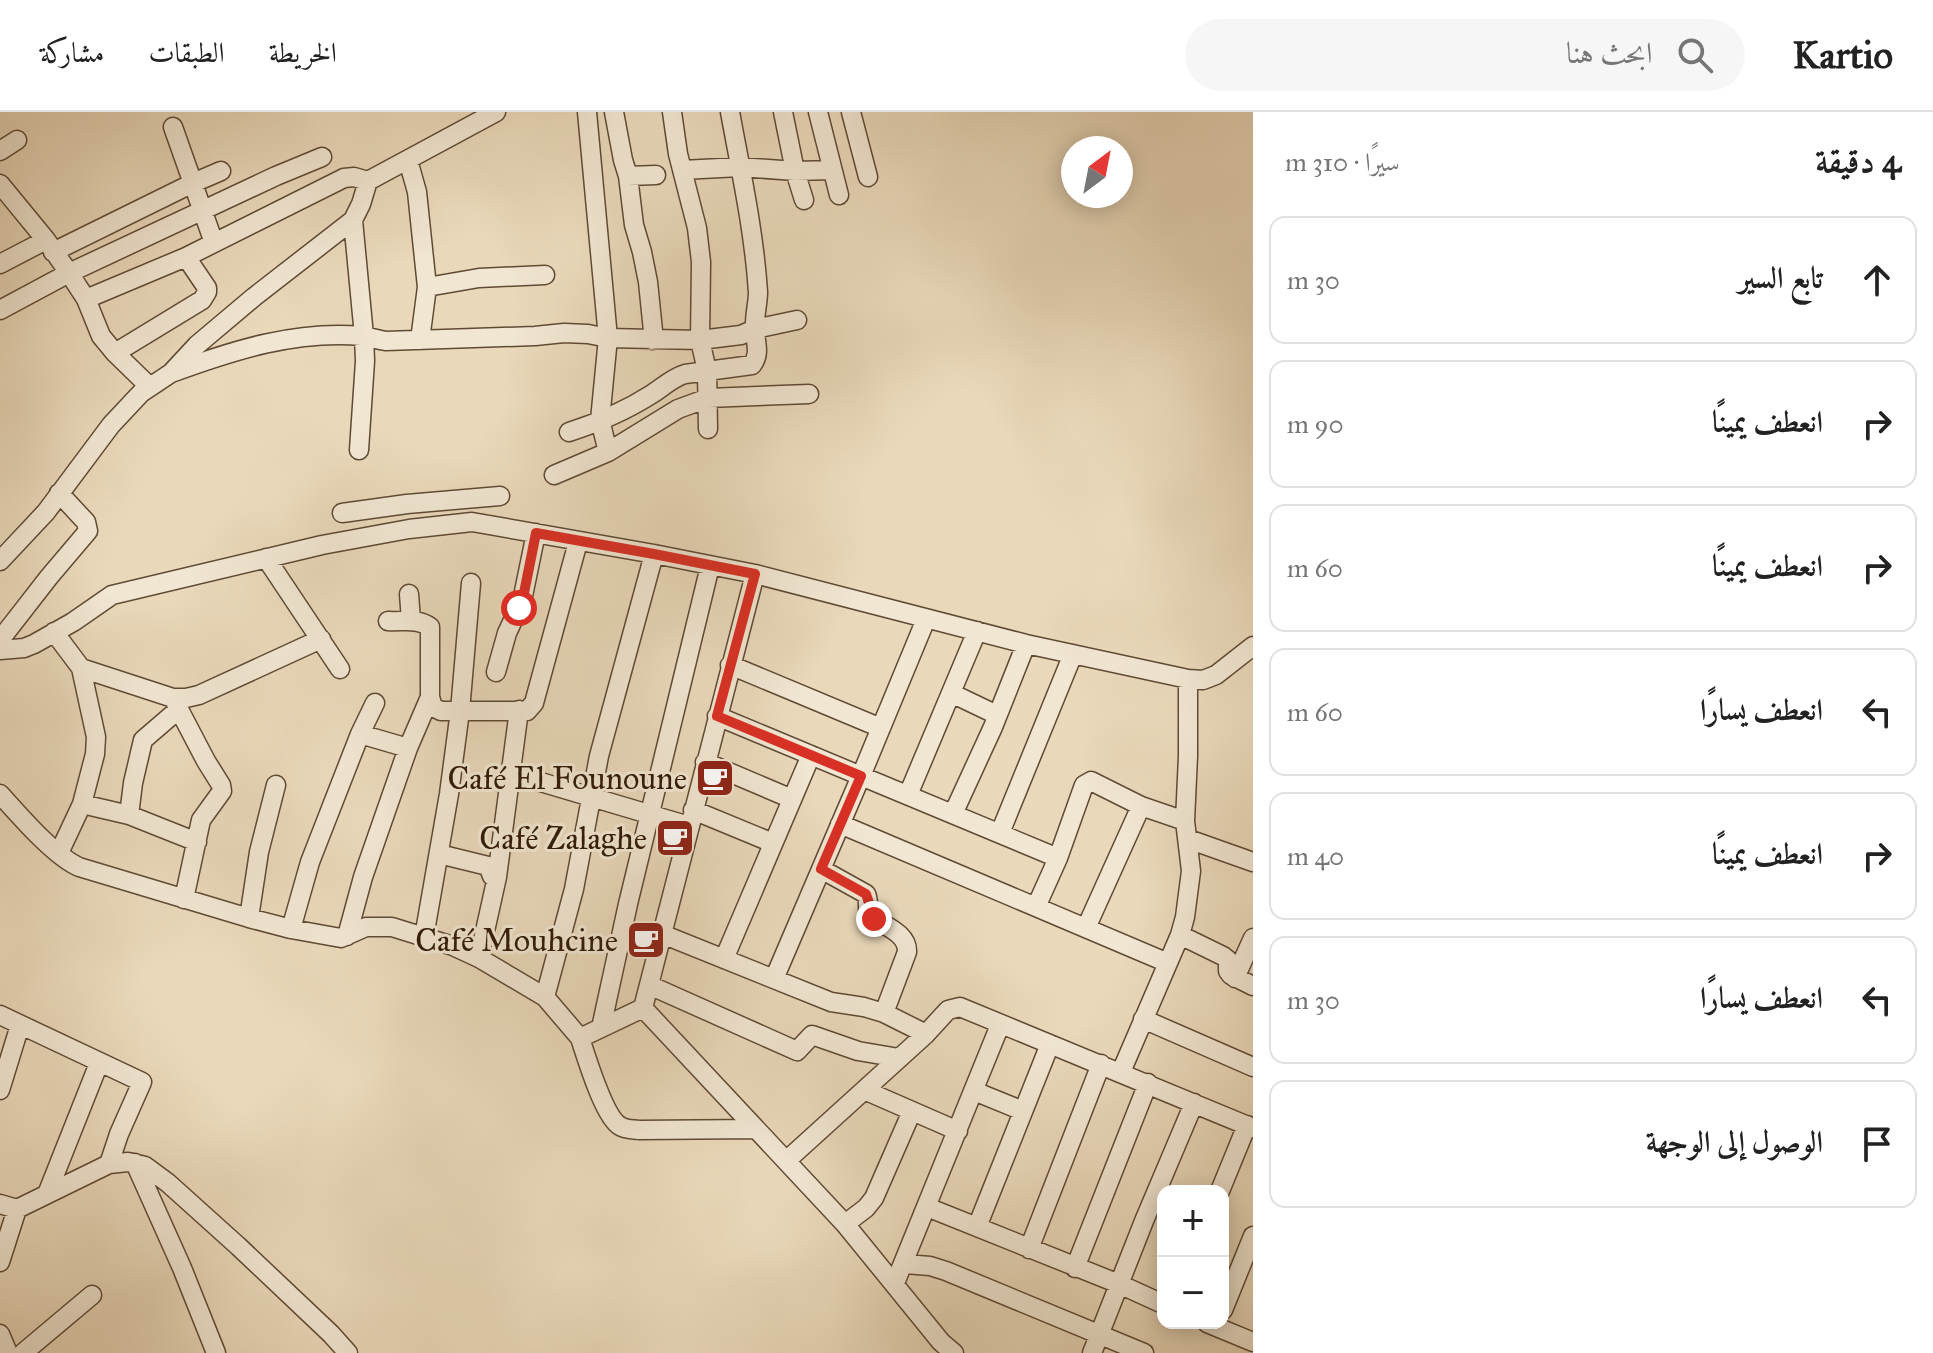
<!DOCTYPE html>
<html lang="ar">
<head>
<meta charset="utf-8">
<style>
  body { margin:0; font-family:"IM FELL Great Primer",Amiri,serif; background:#f6f6f6; color:#222; direction:rtl }
  .controls { position:absolute; right:24px; bottom:24px; display:grid; overflow:hidden; border-radius:16px; box-shadow:0 4px 20px #0003 }
  .controls button { width:72px; height:72px; display:grid; place-items:center; padding:0; border:0; border-bottom:2px solid #e0e0e0; background:#fff; color:#222; font:40px sans-serif }
  .compass { position:absolute; left:1061px; top:24px; width:72px; height:72px; border-radius:50%; background:#fff; box-shadow:0 4px 20px #0003; rotate:32deg }
  .stop { position:absolute; width:24px; height:24px; margin:-18px; border:6px solid #d93025; border-radius:50%; background:#fff }
  .stop.end { background:#d93025; border-color:#fff; box-shadow:0 2px 8px #0008 }
  .list { margin:0; padding:0; list-style:none }
  h2 { display:flex; justify-content:space-between; align-items:center; height:104px; margin:0; padding:0 32px; font-size:34px }
  h2 small { font-size:26px; font-weight:400; color:#767676 }
  .list li { display:grid; grid-template-columns:52px 1fr auto; gap:24px; align-items:center; box-sizing:border-box; height:128px; margin:0 16px 16px; padding:0 16px; border:2px solid #e0e0e0; border-radius:16px }
  .list b { display:block; font-size:30px; white-space:nowrap }
  .list em { font-size:26px; font-style:normal; color:#767676 }
  .icon { flex:none; width:44px; height:44px; fill:none; stroke:currentColor; stroke-width:2; stroke-linecap:round; stroke-linejoin:round }
  .map { position:relative; flex:none; width:1253px; height:1241px; overflow:hidden; direction:ltr }
  header { display:flex; align-items:center; gap:48px; box-sizing:border-box; height:112px; padding:0 40px; background:#fff; border-bottom:2px solid #e0e0e0 }
  header strong { font-size:38px }
  nav { display:flex; gap:44px; margin-inline-start:auto; font-size:28px }
  .search { width:560px; height:72px; background:#f6f6f6; display:flex; align-items:center; gap:20px; box-sizing:border-box; padding:0 28px; border-radius:44px; color:#767676; font-size:30px }
  main { display:flex }
  aside { flex:1; background:#fff }
  .map>svg:first-child { display:block }
  .lines { fill:none; stroke-linecap:round; stroke-linejoin:round }
  .minor-casing { stroke:#5f4a34; stroke-width:21 }
  .minor { stroke:#f1e6d2; stroke-width:18 }
  .route { stroke:#d93025; stroke-width:10 }
  .labels { text-anchor:middle; dominant-baseline:central; stroke-width:6; stroke-linejoin:round; paint-order:stroke }
  .poi-label { font-size:32px; fill:#311a07; stroke:#f1e6d2; text-anchor:end }
</style>
</head>
<body>
<header>
<strong>Kartio</strong>
<div class="search"><svg class="icon" aria-label="search" viewBox="0 0 24 24"><circle cx="10" cy="10" r="6"/><path d="M15 15l6 6"/></svg>ابحث هنا</div>
<nav><a>الخريطة</a><a>الطبقات</a><a>مشاركة</a></nav>
</header>
<main>
<aside>
<h2>4 دقيقة<small>سيرًا · 310 m</small></h2>
<ul class="list">
<li><svg class="icon" aria-label="ahead" viewBox="0 0 24 24"><path d="M12 20V5M6 11l6-6 6 6"/></svg><div><b>تابع السير</b></div><em>30 m</em></li>
<li><svg class="icon" aria-label="right" viewBox="0 0 24 24"><path d="M7 20v-9h11M14 6l5 5-5 5"/></svg><div><b>انعطف يمينًا</b></div><em>90 m</em></li>
<li><svg class="icon" aria-label="right" viewBox="0 0 24 24"><path d="M7 20v-9h11M14 6l5 5-5 5"/></svg><div><b>انعطف يمينًا</b></div><em>60 m</em></li>
<li><svg class="icon" aria-label="left" viewBox="0 0 24 24"><path d="M17 20v-9H6M10 6l-5 5 5 5"/></svg><div><b>انعطف يسارًا</b></div><em>60 m</em></li>
<li><svg class="icon" aria-label="right" viewBox="0 0 24 24"><path d="M7 20v-9h11M14 6l5 5-5 5"/></svg><div><b>انعطف يمينًا</b></div><em>40 m</em></li>
<li><svg class="icon" aria-label="left" viewBox="0 0 24 24"><path d="M17 20v-9H6M10 6l-5 5 5 5"/></svg><div><b>انعطف يسارًا</b></div><em>30 m</em></li>
<li><svg class="icon" aria-label="arrive" viewBox="0 0 24 24"><path d="M6 21V4h12l-3 4 3 4H6"/></svg><div><b>الوصول إلى الوجهة</b></div></li>
</ul>
</aside>
<div class="map">
<svg width="1253" height="1241" viewBox="0 0 1253 1241">
  <rect width="100%" height="100%" fill="#e9d8ba"/>
  <filter id="stains"><feTurbulence type="fractalNoise" baseFrequency=".0025" numOctaves="4"/><feColorMatrix values="0 0 0 0 .2 0 0 0 0 .09 0 0 0 0 .02 0 0 0 .5 -.17"/></filter>
  <radialGradient id="worn" r=".72"><stop offset=".6" stop-color="#630" stop-opacity="0"/><stop offset="1" stop-color="#630" stop-opacity=".3"/></radialGradient>
  <g class="lines">
    <defs>
      <path id="minor" d="M587 0 608 226 600 308 608 340
        M614 0 623 48 628 64 634 113 642 140 648 170 653 219 652 228
        M672 0 678 42 697 116 701 150 700 228 707 259 708 317
        M783 0 795 59 804 88
        M818 0 839 83
        M851 0 868 65
        M173 15 214 131
        M0 39 17 28
        M408 48 417 80 427 175 420 228
        M682 58 740 55 795 59 832 58
        M628 64 656 63
        M0 72 46 128 69 161 86 187 101 224 115 241 150 275
        M353 108 364 224 365 249 359 338
        M53 140 193 71 221 59
        M0 152 46 128
        M427 175 479 166 545 163
        M86 187 186 145 344 66 354 65 368 69
        M0 198 69 161 276 64 322 45
        M115 241 202 188 207 180V176L186 145
        M174 260C234 238 297 218 362 224 370 225 378 228 386 229L535 224 564 221 588 222 608 226 700 228 741 223 755 217 797 208
        M569 320C597 311 627 298 652 282 663 275 672 266 685 262L752 253C761 241 755 231 755 217 754 205 758 192 758 180 754 119 741 60 730 0
        M554 363 608 340 678 297 708 286 809 282
        M342 401 407 392 500 384
        M266 446 340 557
        M0 449 46 400 111 313 141 281 171 261 197 233 254 185 353 108 361 92 368 69 496 0
        M755 462 643 896 845 1112 941 1230 954 1241
        M409 482 411 508
        M926 507 861 664 1058 746
        M388 509C403 510 418 506 430 515V585L433 595 441 599H527L534 591 578 430
        M54 520 81 556 173 586H186L199 583 321 527
        M0 528 49 465 88 419 86 410 59 381
        M0 538 24 536 34 532 73 510 112 483 322 433 409 417 472 410 654 442 755 462 1026 532 1188 567V644L1185 709 1191 759 1185 805 1180 823 1121 960
        M730 553 881 616
        M496 560 507 521 522 489 536 421
        M1188 567 1203 568 1216 563 1253 534
        M951 581 997 603
        M173 586 206 649 221 673 222 679 201 708 184 787
        M717 604 861 664 774 867
        M360 622 375 591
        M408 636 430 585
        M705 650 792 687
        M510 661 689 714
        M0 682C19 703 54 744 79 755L249 806 291 817 341 826 366 815H392L453 834 479 846 545 885 580 926 643 896
        M908 683 977 519
        M82 692 129 703 197 730
        M693 698 773 731
        M953 702 993 615 1026 532
        M129 703 133 671 143 628 179 597
        M840 712 1168 851
        M1000 721 1073 542
        M1188 727 1253 750
        M59 741 82 692 95 642 96 625 81 556
        M439 742 488 754 492 764 497 765
        M821 757 866 782C870 790 866 797 870 804 884 814 908 821 907 840L884 901
        M1036 795 1058 746 1084 673 1091 669 1141 694 1185 709
        M249 806 259 740 276 673
        M1086 816 1141 694
        M291 817 310 750 360 622 408 636 363 765 347 824
        M662 822 831 890 864 895 884 901 926 922
        M1180 823 1223 844 1228 848V859L1231 863 1253 874
        M424 825 449 682 460 599 471 471
        M479 846 497 765 519 598
        M724 847 811 643
        M1235 866 1253 826
        M649 873 797 939 812 923 858 939 899 946
        M545 885 574 777 599 644 654 442
        M0 903 142 970 119 1022 109 1052
        M1143 907 1253 955
        M601 916 628 792 710 454
        M580 926C586 944 604 1005 620 1014 626 1018 633 1017 639 1018L756 1017
        M0 978 20 913
        M864 978 958 1019
        M974 979 1023 999
        M786 1049 926 922 948 898 960 895 1253 1016
        M135 1051 182 1156 216 1241
        M1220 1079 1247 1013
        M47 1082 99 951
        M0 1092 17 1097 109 1052 128 1050 145 1054 168 1071 238 1134 331 1222 348 1241
        M927 1095 1119 1172 1163 1192
        M845 1112 866 1096 874 1086 912 999
        M977 1115 1050 932
        M1029 1137 1101 952
        M0 1150 17 1097
        M905 1152 930 1154 946 1159 1144 1241
        M1075 1156 1148 971
        M895 1171 1000 913
        M1223 1198 1253 1124
        M1207 1211 1253 1230
        M0 1222 8 1241
        M23 1241 92 1183
        M1092 1241 1144 1109 1194 991"/>
    </defs>
    <use href="#minor" class="minor-casing"/>
    <use href="#minor" class="minor"/>
  </g>
  <g class="lines">
    <path class="route" d="M519 496 524 481 536 421 654 442 755 462 717 604 861 664 821 757 866 782 869 791 868 800 874 807"/>
  </g>
  <defs>
    <symbol id="cafe-square" viewBox="-11 -11 22 22"><rect x="-9" y="-9" width="18" height="18" rx="4" fill="#8f2418" stroke="#f1e6d2"/><path d="M-5.5-4.5H6V0H3Q3 3.5 0 3.5H-2.5Q-5.5 3.5-5.5 0ZM3-3.2v2h1.7v-2ZM-6 4.5H4V6H-6Z" fill="#fff"/></symbol>
  </defs>
  <g fill-rule="evenodd">
    <use href="#cafe-square" x="693" y="644" width="44" height="44"/>
    <use href="#cafe-square" x="653" y="704" width="44" height="44"/>
    <use href="#cafe-square" x="624" y="806" width="44" height="44"/>
  </g>
  <g class="labels">
    <g class="poi-label">
      <text x="687" y="666">Café El Founoune</text>
      <text x="647" y="726">Café Zalaghe</text>
      <text x="618" y="828">Café Mouhcine</text>
    </g>
  </g>
  <rect width="100%" height="100%" filter="url(#stains)"/>
  <rect width="100%" height="100%" fill="url(#worn)"/>
</svg>
<div class="controls">
<button>+</button>
<button>−</button>
</div>
<svg class="compass" viewBox="-18 -18 36 36"><path d="M0-13l5 13h-10z" fill="#e53935"/><path d="M0 13l5-13h-10z" fill="#767676"/></svg>
<div class="stop" style="left:519px;top:496px"></div>
<div class="stop end" style="left:874px;top:807px"></div>
</div>
</main>
</body>
</html>
